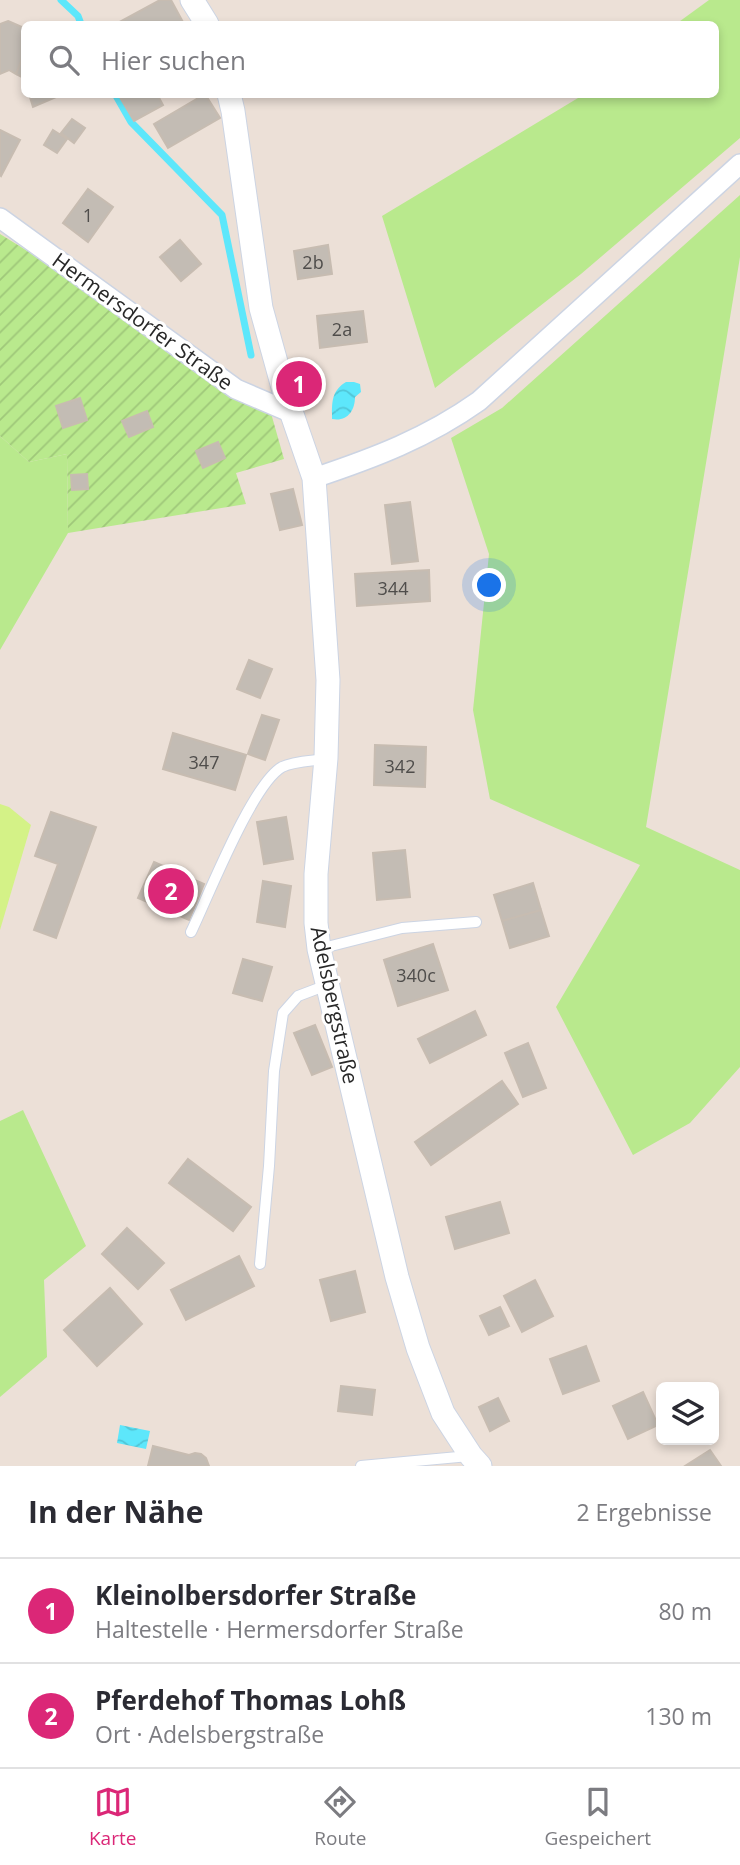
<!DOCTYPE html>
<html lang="de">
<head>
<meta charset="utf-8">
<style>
  body { margin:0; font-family:"Open Sans",sans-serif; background:#f7f7f7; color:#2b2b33 }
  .controls { position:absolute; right:21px; bottom:21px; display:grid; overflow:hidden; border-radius:10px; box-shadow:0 4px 10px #0003 }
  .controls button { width:63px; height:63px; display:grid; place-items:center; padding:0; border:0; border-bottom:2px solid #e1e1e2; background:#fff; color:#2b2b33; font:35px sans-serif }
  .you { position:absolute; left:490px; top:586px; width:24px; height:24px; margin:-18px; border:5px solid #fff; border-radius:50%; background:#1a73e8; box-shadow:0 0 0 10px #1a73e833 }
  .badge { display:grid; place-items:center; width:46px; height:46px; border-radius:50%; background:#db2777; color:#fff; font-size:23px; font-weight:700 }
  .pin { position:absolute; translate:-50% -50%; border:4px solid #fff; box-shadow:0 2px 7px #0006 }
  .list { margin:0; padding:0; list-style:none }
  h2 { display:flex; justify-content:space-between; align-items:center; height:91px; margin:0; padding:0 28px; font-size:30px }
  h2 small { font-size:23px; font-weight:400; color:#7c7c81 }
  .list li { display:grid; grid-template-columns:46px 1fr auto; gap:21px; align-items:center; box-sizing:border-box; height:105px; padding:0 28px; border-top:2px solid #e1e1e2 }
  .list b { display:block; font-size:26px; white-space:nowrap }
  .list p { margin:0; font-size:23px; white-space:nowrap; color:#7c7c81 }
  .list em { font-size:23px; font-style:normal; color:#7c7c81 }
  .icon { flex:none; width:38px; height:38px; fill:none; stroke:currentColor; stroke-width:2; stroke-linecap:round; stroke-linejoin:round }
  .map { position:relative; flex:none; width:740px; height:1466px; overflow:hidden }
  .search { position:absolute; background:#fff; box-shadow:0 4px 10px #0003; left:21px; right:21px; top:21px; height:77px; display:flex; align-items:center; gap:18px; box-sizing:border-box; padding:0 24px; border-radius:10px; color:#7c7c81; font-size:26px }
  .sheet { height:301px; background:#fff }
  nav { display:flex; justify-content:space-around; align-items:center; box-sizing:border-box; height:98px; border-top:2px solid #e1e1e2; background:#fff; font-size:19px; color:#7c7c81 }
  nav a { display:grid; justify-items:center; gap:4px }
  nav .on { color:#db2777 }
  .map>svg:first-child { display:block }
  .grass { fill:#b9e98d }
  .garden { fill:url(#garden-furrows) }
  .pitch { fill:#d4f287 }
  .water { fill:url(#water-waves) }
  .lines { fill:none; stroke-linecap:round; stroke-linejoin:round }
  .stream { stroke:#5de7fb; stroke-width:7 }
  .building { fill:#c3bcb4; stroke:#c7bcb1; stroke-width:2 }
  .service-casing { stroke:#ccd4e3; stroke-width:12 }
  .minor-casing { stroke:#ccd4e3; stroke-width:22 }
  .tertiary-casing { stroke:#ccd4e3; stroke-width:25 }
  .service { stroke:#fff; stroke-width:10 }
  .minor { stroke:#fff; stroke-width:19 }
  .tertiary { stroke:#fff; stroke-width:23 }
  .labels { text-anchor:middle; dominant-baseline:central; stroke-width:6; stroke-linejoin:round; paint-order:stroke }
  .number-label { font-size:18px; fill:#4f4d4b }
  .street-label { font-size:21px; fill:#282828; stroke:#fff }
</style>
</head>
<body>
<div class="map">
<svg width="740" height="1466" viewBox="0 0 740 1466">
  <defs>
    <pattern id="garden-furrows" width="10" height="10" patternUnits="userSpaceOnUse" patternTransform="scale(1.75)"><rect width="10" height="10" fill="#b9e98d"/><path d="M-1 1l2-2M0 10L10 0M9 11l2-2" fill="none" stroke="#9fc87a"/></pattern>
    <pattern id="water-waves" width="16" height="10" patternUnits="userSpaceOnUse" patternTransform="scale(1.75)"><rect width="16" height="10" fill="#5de7fb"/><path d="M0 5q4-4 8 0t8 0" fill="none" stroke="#51c6d7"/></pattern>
  </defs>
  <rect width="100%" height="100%" fill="#ece0d7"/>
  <path class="grass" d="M709 0H740V138L581 274 435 388 382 216 583 95 716 94V24H676Z
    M740 195V257L646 827 740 870V1067L690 1123 633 1155 556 1007 640 865 490 799 473 710 489 554 451 438 502 408Z
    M0 436 29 462 67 454 68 533 0 650Z
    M23 1110 86 1246 44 1280 47 1357 0 1397V1121Z"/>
  <path class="garden" d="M0 234 267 399 284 459 236 473 246 504 68 533 67 454 29 462 0 436Z"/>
  <path class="pitch" d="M0 804 9 807 31 825 0 930Z"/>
  <path class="water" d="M346 382H354L360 384 361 392 355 397C355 411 347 422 332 419 332 403 331 391 346 382Z
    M120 1425 150 1431 146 1449 117 1443Z"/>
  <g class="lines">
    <path class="stream" d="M61 0 78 16 81 24
      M115 94 131 122 222 215 251 355"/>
  </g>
  <path class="building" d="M160 0H171L184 24H116Z
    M8 21 24 28V54L16 74 9 70 0 74V24Z
    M24 54V80V78L16 74Z
    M29 94H63L33 107Z
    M118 94H157L163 105 134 121Z
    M205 94 220 118 168 148 154 124Z
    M72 119 85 128 74 143 61 133Z
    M0 130 20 140 1 176 0 175Z
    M53 130 67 139 57 153 44 145Z
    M88 189 113 207 88 242 63 223Z
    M180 240 201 264 181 281 160 257Z
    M328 245 332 274 298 279 294 251Z
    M363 311 367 342 320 348 317 316Z
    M80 398 87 420 63 428 56 406Z
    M147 411 153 427 129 437 122 421Z
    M218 442 225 458 203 468 196 451Z
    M87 474 88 489 72 490 71 475Z
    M293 489 302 525 280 530 271 494Z
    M410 502 418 561 392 564 385 505Z
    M429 570 430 601 357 606 355 574Z
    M249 660 272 669 260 698 237 689Z
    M262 715 279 720 265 760 248 754Z
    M173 733 246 755 235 790 163 769Z
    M375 745 426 747 425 787 374 785Z
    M51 812 96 827 56 938 34 930 58 864 35 856Z
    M286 817 293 859 264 864 257 822Z
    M405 850 410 897 377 900 373 853Z
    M154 862 204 884 189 920 138 898Z
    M263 881 291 886 285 927 257 922Z
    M533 883 541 910 502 921 494 895Z
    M541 910 549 936 510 948 502 921Z
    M433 944 448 990 398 1006 384 960Z
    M243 959 272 967 262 1001 233 993Z
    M475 1011 486 1035 430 1063 418 1039Z
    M315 1025 332 1067 312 1075 294 1033Z
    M528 1043 546 1088 523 1097 505 1053Z
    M502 1081 518 1104 431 1165 415 1142Z
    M188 1159 251 1207 233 1231 169 1183Z
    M500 1202 509 1233 455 1249 446 1217Z
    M127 1228 164 1263 138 1289 102 1254Z
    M239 1256 254 1286 186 1320 171 1290Z
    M355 1271 365 1312 331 1321 320 1280Z
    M535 1280 553 1316 522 1332 504 1296Z
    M110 1288 142 1324 97 1366 64 1330Z
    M500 1307 509 1326 489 1335 480 1316Z
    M586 1346 599 1381 563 1394 550 1359Z
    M341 1386 375 1390 372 1415 338 1411Z
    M643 1392 658 1425 628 1439 613 1406Z
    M498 1398 509 1421 490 1431 479 1407Z
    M153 1446 189 1455 195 1453 201 1454 206 1458 209 1466H148Z
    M710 1450 721 1466H685Z"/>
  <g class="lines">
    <defs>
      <path id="service" d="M191 932C208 897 252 784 282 767 294 761 312 761 325 759
        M319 949 402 928 476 922
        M260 1264 269 1166 274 1071 283 1013 298 996 327 985
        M361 1466 469 1456"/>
      <path id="minor" d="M0 218 236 389 292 413
        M314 478C374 458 427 438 479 401L740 164"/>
      <path id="tertiary" d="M192 0 207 24
        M229 94 233 111 261 308 284 391 314 478 328 680 326 758 316 874V923L319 949 397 1277 418 1348 443 1413 471 1456 480 1466"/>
    </defs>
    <use href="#service" class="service-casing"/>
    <use href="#minor" class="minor-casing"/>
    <use href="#tertiary" class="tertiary-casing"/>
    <use href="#service" class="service"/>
    <use href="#minor" class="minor"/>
    <use href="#tertiary" class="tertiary"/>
  </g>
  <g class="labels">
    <g class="number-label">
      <text x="88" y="215">1</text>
      <text x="313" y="262">2b</text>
      <text x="342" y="329">2a</text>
      <text x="393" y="588">344</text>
      <text x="204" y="762">347</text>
      <text x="400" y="766">342</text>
      <text x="416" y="975">340c</text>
    </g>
    <g class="street-label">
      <text transform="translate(143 321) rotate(36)">Hermersdorfer Straße</text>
      <text transform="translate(335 1005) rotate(78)">Adelsbergstraße</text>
    </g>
  </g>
</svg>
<div class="controls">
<button><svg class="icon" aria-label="layers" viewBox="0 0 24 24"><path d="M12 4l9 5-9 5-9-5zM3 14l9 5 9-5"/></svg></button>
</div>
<div class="you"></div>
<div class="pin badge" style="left:299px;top:384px">1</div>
<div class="pin badge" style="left:171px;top:891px">2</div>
<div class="search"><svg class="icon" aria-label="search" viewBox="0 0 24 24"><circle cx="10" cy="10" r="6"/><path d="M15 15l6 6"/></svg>Hier suchen</div>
</div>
<section class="sheet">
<h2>In der Nähe<small>2 Ergebnisse</small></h2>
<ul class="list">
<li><span class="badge">1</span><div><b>Kleinolbersdorfer Straße</b><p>Haltestelle · Hermersdorfer Straße</p></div><em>80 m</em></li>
<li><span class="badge">2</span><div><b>Pferdehof Thomas Lohß</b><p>Ort · Adelsbergstraße</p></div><em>130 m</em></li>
</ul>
</section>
<nav>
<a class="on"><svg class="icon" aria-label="map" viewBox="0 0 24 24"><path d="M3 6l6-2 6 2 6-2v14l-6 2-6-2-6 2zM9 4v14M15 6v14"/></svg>Karte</a>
<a><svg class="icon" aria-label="directions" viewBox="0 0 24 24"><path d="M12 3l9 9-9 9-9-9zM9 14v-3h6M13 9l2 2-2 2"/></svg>Route</a>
<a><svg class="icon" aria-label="saved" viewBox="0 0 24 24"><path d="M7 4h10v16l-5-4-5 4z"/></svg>Gespeichert</a>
</nav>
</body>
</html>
